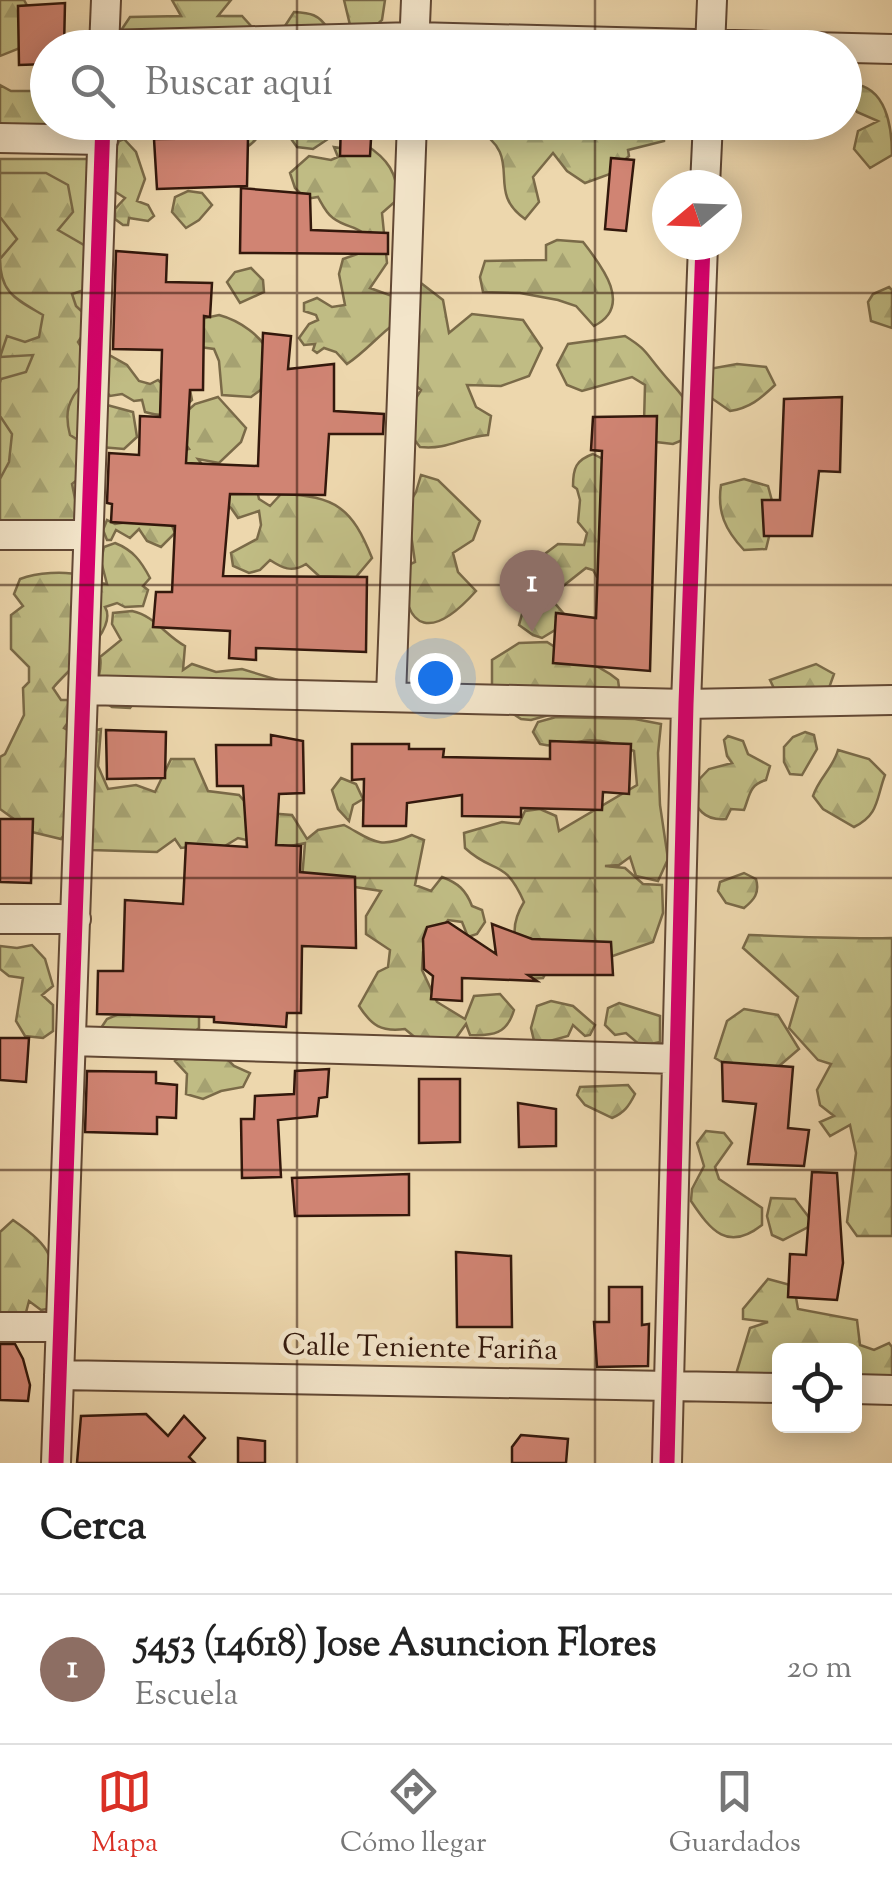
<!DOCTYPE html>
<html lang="es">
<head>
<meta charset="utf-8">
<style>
  body { margin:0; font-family:"Sorts Mill Goudy",serif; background:#f2f2f2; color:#222 }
  .controls { position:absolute; right:30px; bottom:30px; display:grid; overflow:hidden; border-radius:15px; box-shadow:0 5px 25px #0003 }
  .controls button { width:90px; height:90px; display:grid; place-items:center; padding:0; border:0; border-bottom:2px solid #e0e0e0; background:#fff; color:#222; font:50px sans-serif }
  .compass { position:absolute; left:652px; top:170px; width:90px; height:90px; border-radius:50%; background:#fff; box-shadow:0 5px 25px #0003; rotate:251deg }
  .you { position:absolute; left:435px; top:678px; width:35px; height:35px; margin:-25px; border:8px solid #fff; border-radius:50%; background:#1a73e8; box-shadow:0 0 0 15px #1a73e833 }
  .badge { display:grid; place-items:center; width:65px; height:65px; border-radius:50%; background:#d93025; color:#fff; font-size:32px; font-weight:700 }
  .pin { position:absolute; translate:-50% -82px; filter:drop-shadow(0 2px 5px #0008) }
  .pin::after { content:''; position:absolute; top:52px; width:35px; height:30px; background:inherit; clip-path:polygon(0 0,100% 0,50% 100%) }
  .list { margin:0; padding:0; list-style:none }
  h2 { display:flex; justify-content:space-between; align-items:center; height:130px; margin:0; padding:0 40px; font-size:42px }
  h2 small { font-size:32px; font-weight:400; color:#767676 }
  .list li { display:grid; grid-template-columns:65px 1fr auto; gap:30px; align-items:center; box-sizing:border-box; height:150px; padding:0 40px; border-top:2px solid #e0e0e0 }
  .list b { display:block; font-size:38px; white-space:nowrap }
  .list p { margin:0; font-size:32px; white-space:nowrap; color:#767676 }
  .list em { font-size:32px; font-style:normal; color:#767676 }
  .icon { flex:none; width:55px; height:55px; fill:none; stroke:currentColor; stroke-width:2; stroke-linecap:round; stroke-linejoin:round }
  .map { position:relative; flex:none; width:892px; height:1463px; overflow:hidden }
  .search { position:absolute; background:#fff; box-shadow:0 5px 25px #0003; left:30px; right:30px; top:30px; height:110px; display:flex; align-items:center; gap:25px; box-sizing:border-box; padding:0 35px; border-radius:55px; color:#767676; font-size:38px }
  .sheet { height:280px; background:#fff }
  nav { display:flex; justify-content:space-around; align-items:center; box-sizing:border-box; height:140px; border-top:2px solid #e0e0e0; background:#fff; font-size:28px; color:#767676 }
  nav a { display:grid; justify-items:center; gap:5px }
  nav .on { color:#d93025 }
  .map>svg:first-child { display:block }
  .green { fill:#c0bc84; stroke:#7a6a48; stroke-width:2.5 }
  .forest { fill:url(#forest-firs); stroke:#7a6a48; stroke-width:2.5 }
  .building { fill:#d08473; stroke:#33180c; stroke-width:2.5 }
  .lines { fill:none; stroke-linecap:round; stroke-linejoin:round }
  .minor-casing { stroke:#624834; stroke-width:32 }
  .minor { stroke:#f3e5ca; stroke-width:28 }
  .cycleway-casing { stroke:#f3e5ca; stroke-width:21 }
  .cycleway { stroke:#d6006c; stroke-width:15 }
  .grid { fill:none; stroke:#33180c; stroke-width:2.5; stroke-opacity:0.55 }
  .labels { text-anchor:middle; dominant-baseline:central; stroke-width:10; stroke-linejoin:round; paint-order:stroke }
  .street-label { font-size:30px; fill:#33180c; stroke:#f3e5ca }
</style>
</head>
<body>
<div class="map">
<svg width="892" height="1463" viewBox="0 0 892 1463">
  <defs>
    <pattern id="forest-firs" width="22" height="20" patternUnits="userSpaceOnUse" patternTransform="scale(2.5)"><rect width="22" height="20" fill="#c0bc84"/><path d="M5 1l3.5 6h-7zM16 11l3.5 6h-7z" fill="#a5a171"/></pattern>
  </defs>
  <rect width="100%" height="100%" fill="#edd7ad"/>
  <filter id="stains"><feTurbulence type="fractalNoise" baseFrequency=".002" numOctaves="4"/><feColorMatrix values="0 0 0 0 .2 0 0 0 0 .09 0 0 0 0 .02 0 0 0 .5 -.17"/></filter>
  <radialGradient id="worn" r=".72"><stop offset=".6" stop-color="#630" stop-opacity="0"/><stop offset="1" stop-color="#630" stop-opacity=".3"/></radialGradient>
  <path class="green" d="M0 159H92L80 523 0 525Z"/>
  <path class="forest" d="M0 0H24L35 20 25 46 0 56Z
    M172 0H231L218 16H242L252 27 237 48 129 47 122 29 130 17 181 16Z
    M344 0H385L382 20 370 31 351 29Z
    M294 12C310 13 319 14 328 29H283Z
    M853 84C886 87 892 126 892 155L870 168 854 149 858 131 878 121 857 112 848 98Z
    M0 85 11 91H36L47 104V122L38 138 0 137Z
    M207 122 264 123C252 169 198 148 165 142L169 131 185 123Z
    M477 122 664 123V141L628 150 629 156 610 174 585 183 567 171 553 153 533 177 539 202 525 219C483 190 527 157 476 129Z
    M283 123V122L334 123 328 139 313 149 297 147 286 132Z
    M124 139 136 152 145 179 137 201 148 205 154 216 148 221 129 218 128 225H123L115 219V209L125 198 114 191 108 166 119 141Z
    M366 145C388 159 397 173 398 199L382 213 387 263 370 288 395 297 394 324C377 337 365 352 347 364L336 352 324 348 317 353 313 350 315 344 304 345 299 338 309 324 318 320 316 315 304 311V303L317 298 332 307 345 305 339 274 343 259 372 249C364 223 350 231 333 218 326 213 322 204 318 197L306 199 295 188 290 173 309 156 331 160 338 157 334 147 347 149Z
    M0 173H46L68 185 73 212 58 230 89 248 87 289 72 294 76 306 92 321 78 342 91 363 109 355 127 365 139 381 150 384 158 380 167 388 190 390 192 400C177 416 165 418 145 412L142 400 134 401 122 394 110 396 106 391 84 382C68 400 64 412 70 435L86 445 88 471 72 484 80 523 0 531V479L9 462 12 434 0 416V383L1 379 26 372 33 355 0 357 7 336 25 342 39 337 43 315C16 299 0 293 0 259L17 239 0 217Z
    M188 191 202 193 212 205 199 220 186 228 172 212 175 197Z
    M557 240 583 242C601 265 634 306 594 326L576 306 558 300 520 293 483 292 480 277 485 261 546 260V245Z
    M251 268 263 280 264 292 240 303 227 282 235 272Z
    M417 280 443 300 449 333 472 314 523 320 542 348 529 376 501 386 467 385 476 407 491 416 488 435C461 437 449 450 420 447L407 430 409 410 421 390 413 383Z
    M889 287 892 290V328L871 321 868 302 873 294Z
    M219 315C238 320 264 336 270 357 272 363 270 375 270 383L251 397 222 395 219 361 214 349 192 346 191 321Z
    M625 336C646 349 645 352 660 370 676 390 682 391 693 416L685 439 673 444 656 442 644 423 645 385 632 377 582 391 567 385 557 365 568 344Z
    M737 364 766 367 775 385C760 399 750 408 730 411L707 395 709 369Z
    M218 397 246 428 241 442 219 463 198 459 210 475 159 456 189 449 182 439 176 421 195 404Z
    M107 405 133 412 137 437 124 449 100 447 90 410Z
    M593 454 607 461 609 577H597L593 570 586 568 558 590 548 580 546 593 564 614 555 630 542 638 533 635 519 625 527 596 520 575 535 563 548 561 546 553 558 544 584 545 587 533 578 522 580 500 577 489 573 486C573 468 576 460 593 454Z
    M421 475 438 480 480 521 473 540 453 553 458 572 476 591C434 638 403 636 404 567L415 562 407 507 416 492Z
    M744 479 768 486 775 512 766 549 744 550C725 530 717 512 721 485Z
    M256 486 259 499 270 506 281 494C336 496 352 508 372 558L356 577 319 576 306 564C292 573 282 568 270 560L260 570 249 573 233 566 231 553 257 539 261 525 259 511 238 518 231 508 220 502 215 488Z
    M168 516 175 533 161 547 147 541 139 529 130 538 116 530 111 540H107L103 530 107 520 115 524Z
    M115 543C133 550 141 561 150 578L143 586 148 590 143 606 125 607 117 603 105 607C119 630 67 670 53 688L61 700H70L71 718 64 728 71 732 74 821 61 839 32 832 0 809V757L5 754 24 715 23 688 29 682V667L11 649V615L23 606 14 594 20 579C36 573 65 570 82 576 92 579 96 583 107 584L101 561 104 547Z
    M132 611C155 616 165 635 185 646L183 670 192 664 216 672 242 669 281 681 140 695 130 708 112 707 97 696C95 681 103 671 100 657L121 640 112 624 113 613Z
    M547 642C570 658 597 662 618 680L622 709 599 717 556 713 531 720 521 719 492 700V660L519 643Z
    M816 664 834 674 829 688 779 699 770 680Z
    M556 717 635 719 661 724 658 753 660 805 668 859 658 881 636 876 630 857 619 865 605 866 625 868 643 884 662 885 663 913 653 942 584 966 552 962 543 978 529 979C519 947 505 933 524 902 504 857 494 875 465 848L464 833 502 822 519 824 525 811 540 809 556 816 559 831 637 785 634 751C618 745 601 738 583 741 567 744 557 748 540 744L533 732 538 722Z
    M101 729 98 766 108 789 136 785 155 792 171 759H194L208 791 239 795 254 812 292 815 307 839 318 830 344 825C372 840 378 850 412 835L424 840 415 885 431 891 442 877C458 883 466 890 472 906L482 910 485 922 477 934 468 937 462 922 448 920 423 952 422 970 437 1002 465 1019 474 996 500 994 514 1010C507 1034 493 1036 470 1035L466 1024 456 1038 443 1046 417 1039 405 1029C381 1032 372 1026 359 1006L378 972 388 967 390 950 366 934V916L381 891 302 879 305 843 280 848 238 838 215 852 198 846 181 848 175 839 157 852 91 850 79 733Z
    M805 732 814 735 817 749 802 775 790 774 784 762V747L793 737Z
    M728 736 743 741 748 754 770 766 766 780C749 785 750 795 744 810L731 809 726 819C704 821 696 809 690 789L709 769 732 763 727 756 724 740Z
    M838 750 869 759 885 775C876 799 879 815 854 827L823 809 813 796C819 778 833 768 838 750Z
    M341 778 356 784 363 799 353 805 349 821 338 809 332 790Z
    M744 873 756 879C760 893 754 900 744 908L726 903 718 891 720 882Z
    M749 935C797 937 844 939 892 938V1236H857L847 1222 856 1153 850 1125 830 1136 820 1122 834 1116 820 1105 817 1090 831 1064 818 1060 789 1028 798 997 743 948Z
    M32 945 45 959 53 986 42 995 53 1005V1031L43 1038 25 1036 16 1021 23 978 9 976 0 969V946L17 948Z
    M551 1001 573 1006 595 1025 590 1035 585 1036 573 1025 568 1036 535 1045 531 1028 537 1006Z
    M619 1003 660 1016V1042L641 1046 626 1033 615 1035 605 1025 608 1008Z
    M744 1009 778 1015 799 1049 771 1073 739 1072 715 1058 727 1021Z
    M119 1014 199 1016V1028L191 1035 107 1044 101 1028 107 1019Z
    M186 1051H219L234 1066 250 1073 243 1087 221 1091 203 1099 186 1094 187 1074 175 1061Z
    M628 1085 635 1094C629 1106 624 1113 612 1118L585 1105 577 1095 580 1087Z
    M706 1131 724 1133 732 1143 715 1167 719 1179 762 1208V1225C728 1252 711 1231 691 1201L692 1189 704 1166 697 1143Z
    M771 1198 795 1199 814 1224 783 1240 772 1235 767 1216Z
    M13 1220C56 1250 54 1258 54 1308L41 1310 29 1301 24 1320 0 1332V1232Z
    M768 1279 794 1286 798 1309 857 1320 860 1345 874 1350 889 1343 892 1347V1383L855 1396 854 1350H780L779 1400 747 1395 737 1371 750 1328 768 1322 743 1319V1309Z"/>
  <path class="building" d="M65 3 64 48H48V64L19 65 18 6Z
    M341 122H372L370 156H340Z
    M248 138 247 186 157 189 154 139Z
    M611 158 634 160 626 231 605 229Z
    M241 188 310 194 311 230 388 233V254L240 253Z
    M116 251 167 255 166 282 212 283 210 317 204 316 203 390H190L186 463 258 466 263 333 291 336 288 369 334 364V411L384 414 383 434H329L325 495 230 494 223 576 367 577 366 652 256 648V660L229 658 230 631 153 627 156 592H172L175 526 111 522 112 504 107 503 109 453 139 455 140 416 160 417 162 350 113 349Z
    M842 397 840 472 819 471 812 536H764L762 500H780L784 399Z
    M657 416 650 671 553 663 556 613 596 618 602 451 591 450 593 417Z
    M106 730 166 732 165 778 107 779Z
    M271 735 303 741 304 793 279 794 276 845 301 846 300 872 355 877 356 948 302 946 301 1013H287L286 1027 214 1022V1017L97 1014 98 971H123L125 900 183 904 186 843 247 847 243 786H217L216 745H271Z
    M550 741 631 744 629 794 603 792 602 810 521 808V817L462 816V795L407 803 406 826H363L364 779 352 780V744H409V749H444L443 757 550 759Z
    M0 819H33L31 883 0 882Z
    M448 922 496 954 492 924 532 939 611 942 613 975H528L537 981 462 978V1001L431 999 433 976 424 969 423 939 427 927Z
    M0 1038H29L26 1082 0 1080Z
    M722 1062 793 1067 788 1128 809 1130 804 1166 748 1164 756 1104 723 1101Z
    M329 1069 327 1097 319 1098 317 1116 278 1120 281 1177 242 1178 241 1119H254L255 1096 294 1094 295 1071Z
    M87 1071 156 1072V1083L177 1085 176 1118 157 1117V1134L85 1132Z
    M419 1079H460V1142L419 1143Z
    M518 1103 556 1109V1146L519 1147Z
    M812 1172 837 1173 843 1263 837 1300 788 1297 790 1254 806 1255Z
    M409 1174V1215L295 1216 292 1178Z
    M456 1252 511 1256 512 1327H457Z
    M609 1287H642V1325L649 1324 648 1366 597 1367 594 1322H609Z
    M0 1344H15L23 1359 30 1385 28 1401 0 1400Z
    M146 1414 168 1436 184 1416 205 1438 189 1457 195 1463H77L81 1416Z
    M521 1435 568 1439 566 1463H512V1447Z
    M238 1438 265 1441V1463H238Z"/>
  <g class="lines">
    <defs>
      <path id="minor" d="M104 45 415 37 892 49
        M104 48 106 0
        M414 48 416 0
        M710 48 712 0
        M0 138 103 140
        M705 185 708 122
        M0 535H88
        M84 690 686 704 892 700
        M391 697 412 122
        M0 919H76
        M71 1041 677 1059
        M0 1327H59
        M59 1375 780 1388
        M854 1389 892 1390
        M56 1463 103 122
        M667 1463 686 704 703 245"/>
    </defs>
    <use href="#minor" class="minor-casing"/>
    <use href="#minor" class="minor"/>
    <defs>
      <path id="cycleway" d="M56 1463 103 122
        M667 1463 686 704 703 245"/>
    </defs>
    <use href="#cycleway" class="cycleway-casing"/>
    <use href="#cycleway" class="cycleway"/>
  </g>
  <path class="grid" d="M297 0V48M595 0V48M297 122V1463M595 122V1463M0 293H892M0 585H892M0 878H892M0 1170H892"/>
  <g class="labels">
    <g class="street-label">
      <text transform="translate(420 1349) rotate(1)">Calle Teniente Fariña</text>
    </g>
  </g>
  <rect width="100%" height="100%" filter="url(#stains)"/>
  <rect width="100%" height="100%" fill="url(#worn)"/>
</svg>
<div class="controls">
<button><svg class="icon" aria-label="locate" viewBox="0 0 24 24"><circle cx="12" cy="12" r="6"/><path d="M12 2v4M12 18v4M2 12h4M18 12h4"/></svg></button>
</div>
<svg class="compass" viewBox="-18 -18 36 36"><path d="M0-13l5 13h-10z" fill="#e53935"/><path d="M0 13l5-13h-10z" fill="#767676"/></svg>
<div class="you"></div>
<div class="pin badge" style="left:532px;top:632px;background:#8d6e63">1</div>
<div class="search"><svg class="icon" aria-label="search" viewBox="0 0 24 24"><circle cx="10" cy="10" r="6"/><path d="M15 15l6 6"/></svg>Buscar aquí</div>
</div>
<section class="sheet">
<h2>Cerca<small></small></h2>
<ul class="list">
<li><span class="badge" style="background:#8d6e63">1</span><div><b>5453 (14618) Jose Asuncion Flores</b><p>Escuela</p></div><em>20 m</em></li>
</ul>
</section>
<nav>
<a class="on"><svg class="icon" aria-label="map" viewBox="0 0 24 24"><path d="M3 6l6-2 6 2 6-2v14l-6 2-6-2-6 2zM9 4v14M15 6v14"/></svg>Mapa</a>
<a><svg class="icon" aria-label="directions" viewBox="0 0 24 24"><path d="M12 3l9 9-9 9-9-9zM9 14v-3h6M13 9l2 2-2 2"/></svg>Cómo llegar</a>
<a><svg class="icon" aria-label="saved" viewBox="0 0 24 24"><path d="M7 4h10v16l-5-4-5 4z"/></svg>Guardados</a>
</nav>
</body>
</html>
